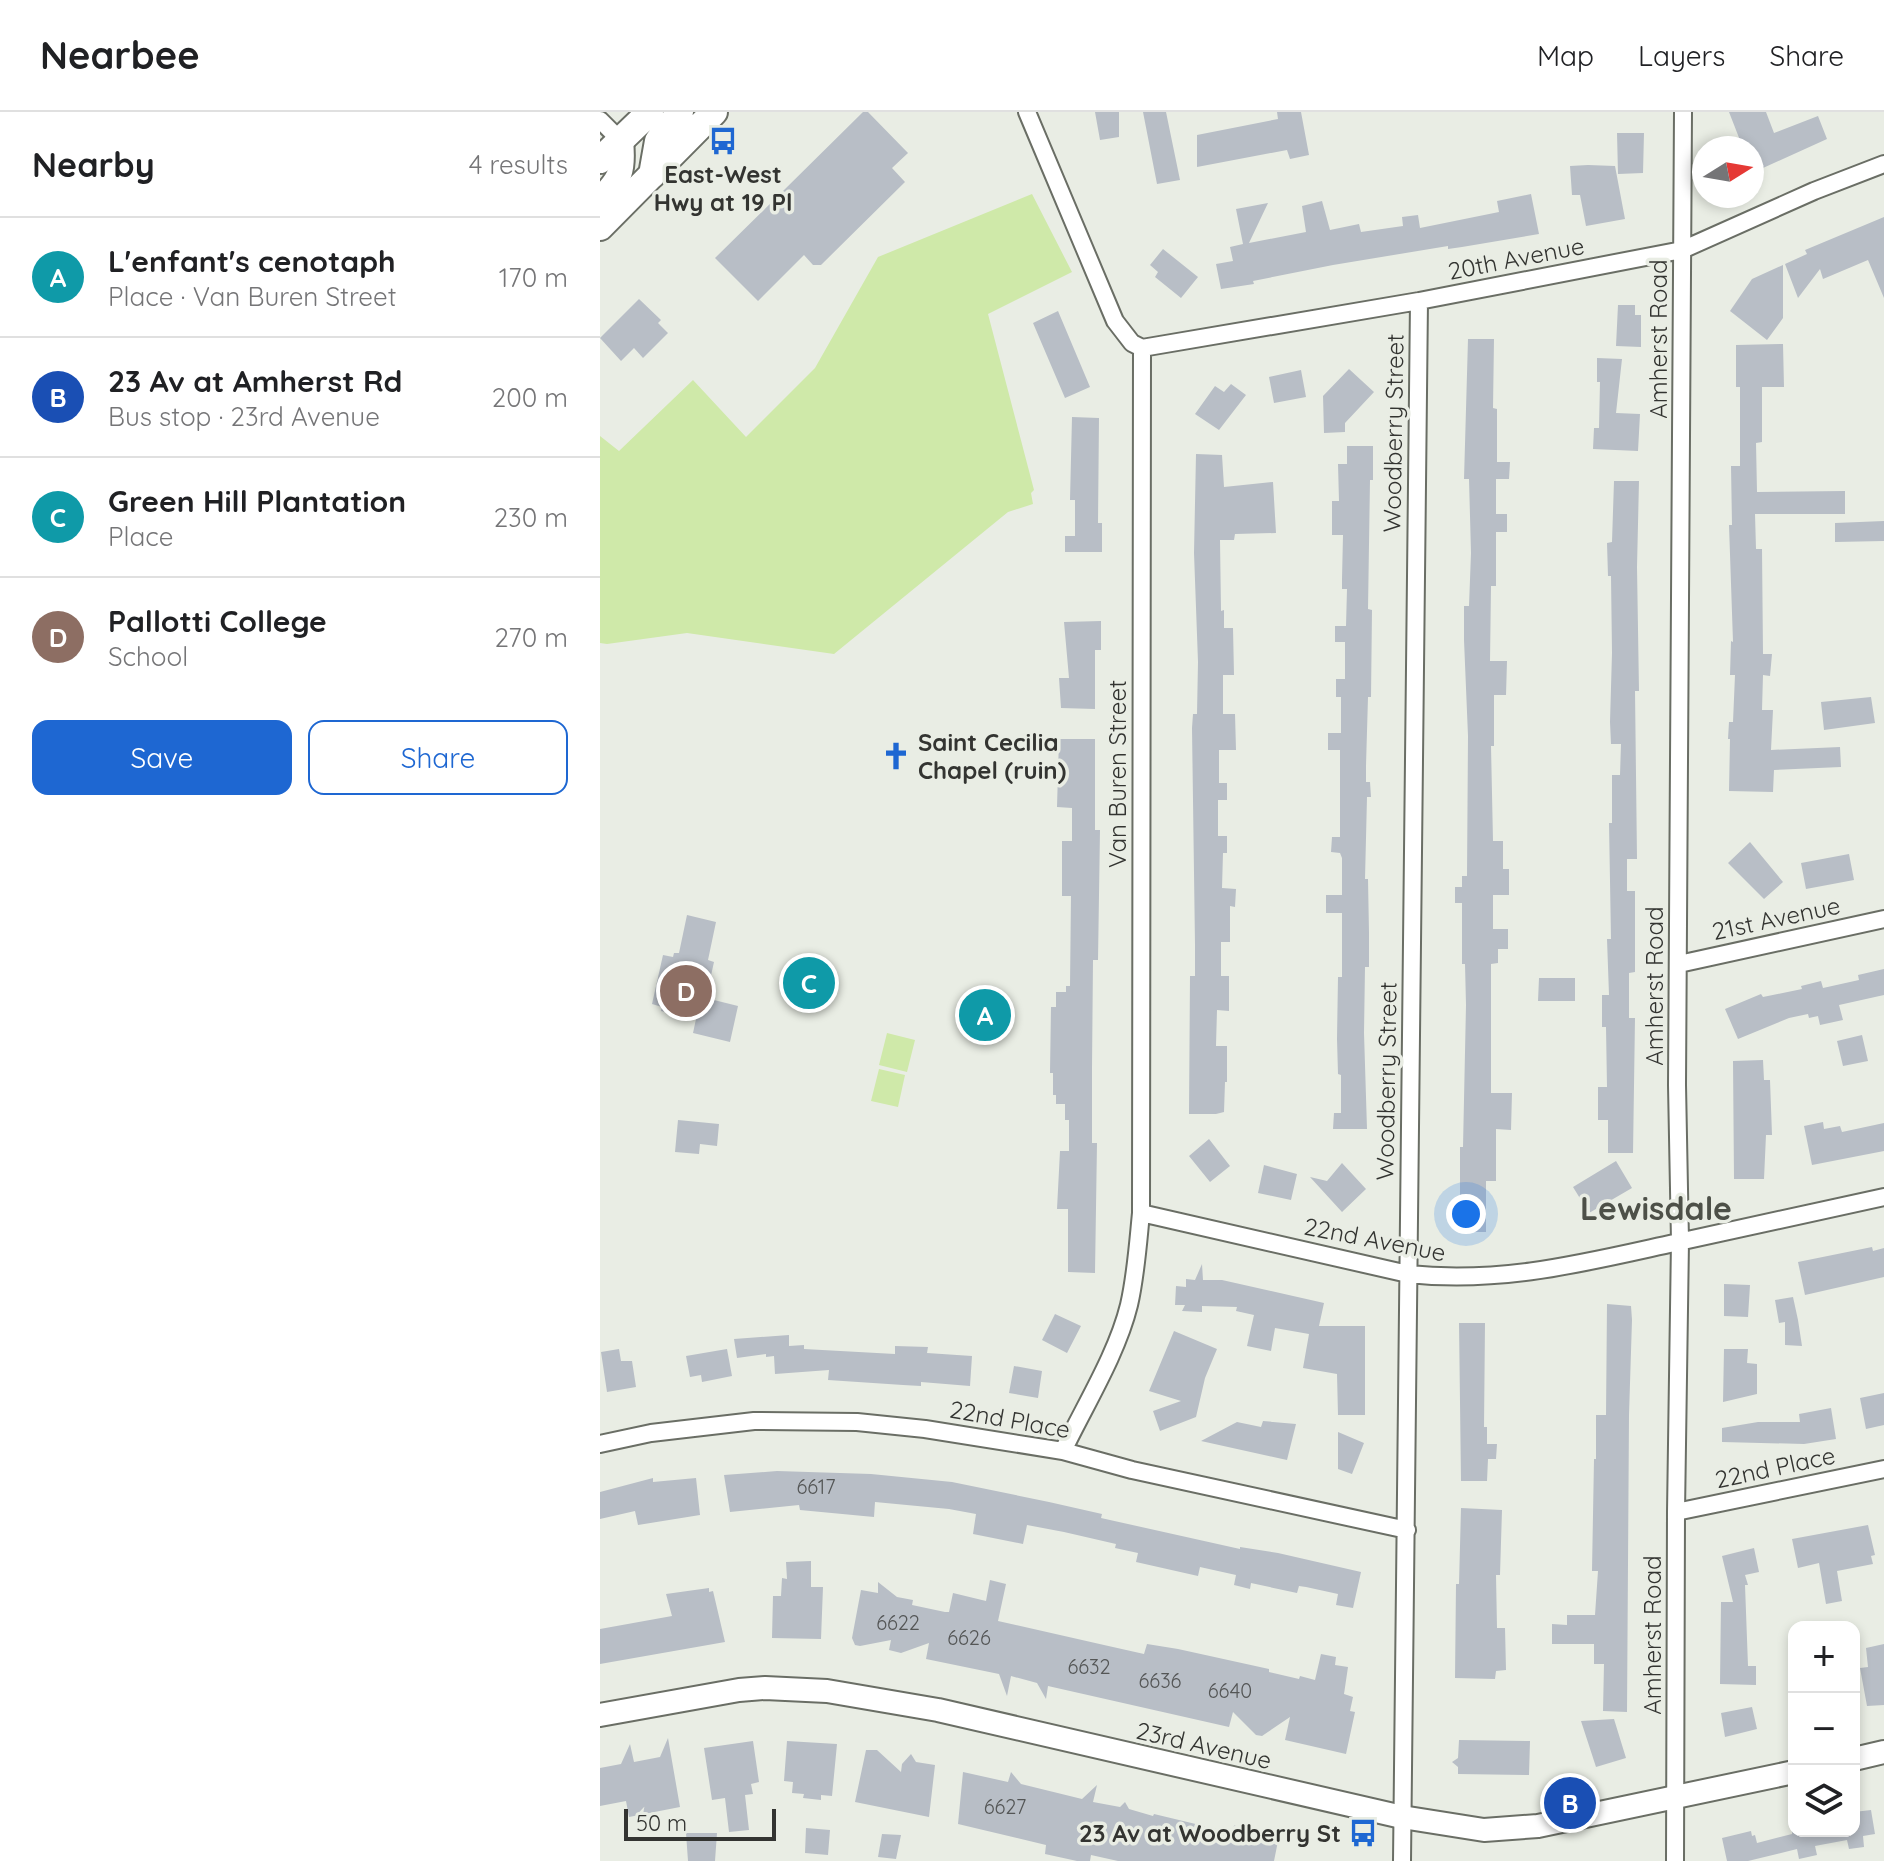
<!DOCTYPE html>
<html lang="en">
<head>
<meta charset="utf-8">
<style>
  body { margin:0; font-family:Quicksand,sans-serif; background:#f6f6f6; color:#202124 }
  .controls { position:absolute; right:24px; bottom:24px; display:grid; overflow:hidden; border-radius:16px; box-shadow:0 4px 12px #0003 }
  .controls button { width:72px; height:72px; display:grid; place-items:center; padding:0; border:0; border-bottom:2px solid #e0e0e0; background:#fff; color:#202124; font:40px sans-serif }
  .compass { position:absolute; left:1092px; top:24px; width:72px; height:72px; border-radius:50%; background:#fff; box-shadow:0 4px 12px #0003; rotate:79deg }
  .scale { position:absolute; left:24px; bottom:20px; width:152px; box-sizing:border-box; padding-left:8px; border:4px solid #333431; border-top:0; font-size:22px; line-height:28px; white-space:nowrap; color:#333431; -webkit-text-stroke:6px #e9ede4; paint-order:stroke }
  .you { position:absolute; left:866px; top:1102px; width:28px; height:28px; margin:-20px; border:6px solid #fff; border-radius:50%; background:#1a73e8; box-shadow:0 0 0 12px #1a73e833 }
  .badge { display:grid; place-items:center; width:52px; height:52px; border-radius:50%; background:#1e67d2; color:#fff; font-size:26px; font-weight:700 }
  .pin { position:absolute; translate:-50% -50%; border:4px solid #fff; box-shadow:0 2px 8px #0006 }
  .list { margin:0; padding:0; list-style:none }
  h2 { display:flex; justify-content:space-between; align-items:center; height:104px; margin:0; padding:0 32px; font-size:34px }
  h2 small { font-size:26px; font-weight:400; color:#757577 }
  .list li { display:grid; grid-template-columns:52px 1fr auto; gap:24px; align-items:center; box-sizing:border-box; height:120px; padding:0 32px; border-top:2px solid #e0e0e0 }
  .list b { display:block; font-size:30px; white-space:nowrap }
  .list p { margin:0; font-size:26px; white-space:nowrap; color:#757577 }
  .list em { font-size:26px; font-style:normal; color:#757577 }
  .actions { display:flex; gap:16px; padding:24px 32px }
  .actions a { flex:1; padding:18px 0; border:2px solid #1e67d2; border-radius:16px; text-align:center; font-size:28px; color:#1e67d2 }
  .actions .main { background:#1e67d2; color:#fff }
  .icon { flex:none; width:44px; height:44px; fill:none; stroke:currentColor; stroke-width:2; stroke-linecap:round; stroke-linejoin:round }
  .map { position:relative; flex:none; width:1284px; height:1749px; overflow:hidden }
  header { display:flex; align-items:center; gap:48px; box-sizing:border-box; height:112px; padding:0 40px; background:#fff; border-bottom:2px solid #e0e0e0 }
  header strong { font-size:38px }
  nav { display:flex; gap:44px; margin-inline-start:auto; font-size:28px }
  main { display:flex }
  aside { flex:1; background:#fff }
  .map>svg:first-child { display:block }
  .green { fill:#cfe9a9 }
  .building { fill:#b8bec6 }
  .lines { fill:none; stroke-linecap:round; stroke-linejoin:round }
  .minor-casing { stroke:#6a6e65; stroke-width:20 }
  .tertiary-casing { stroke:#6a6e65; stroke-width:26 }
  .secondary-casing { stroke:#6a6e65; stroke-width:28 }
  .primary-casing { stroke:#6a6e65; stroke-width:30 }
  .minor { stroke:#fff; stroke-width:16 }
  .tertiary { stroke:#fff; stroke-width:22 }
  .secondary { stroke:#fff; stroke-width:24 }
  .primary { stroke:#fff; stroke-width:26 }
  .labels { text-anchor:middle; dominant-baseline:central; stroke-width:7; stroke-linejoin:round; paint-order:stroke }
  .number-label { font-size:20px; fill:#545656 }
  .poi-label { font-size:24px; font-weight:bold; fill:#333431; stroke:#e9ede4 }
  .street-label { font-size:24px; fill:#333431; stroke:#e9ede4 }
  .district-label { font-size:32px; font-weight:bold; fill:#4d5048; stroke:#e9ede4 }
</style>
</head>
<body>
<header>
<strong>Nearbee</strong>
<nav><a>Map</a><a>Layers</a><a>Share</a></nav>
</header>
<main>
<aside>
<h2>Nearby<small>4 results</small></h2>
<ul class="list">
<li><span class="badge" style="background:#0f9aa8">A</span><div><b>L'enfant's cenotaph</b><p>Place · Van Buren Street</p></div><em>170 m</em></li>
<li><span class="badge" style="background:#1a4fb4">B</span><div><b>23 Av at Amherst Rd</b><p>Bus stop · 23rd Avenue</p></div><em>200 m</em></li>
<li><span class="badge" style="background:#0f9aa8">C</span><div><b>Green Hill Plantation</b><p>Place</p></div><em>230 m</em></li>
<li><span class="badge" style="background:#8d6e63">D</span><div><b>Pallotti College</b><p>School</p></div><em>270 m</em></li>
</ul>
<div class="actions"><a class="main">Save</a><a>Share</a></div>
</aside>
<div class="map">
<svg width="1284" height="1749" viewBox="0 0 1284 1749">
  <rect width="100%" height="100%" fill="#e9ede4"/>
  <path class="green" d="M432 82 472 160 388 202 434 378 431 381 433 392 408 400 234 542 87 521 7 532 0 531V324L19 339 93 268 146 325 215 256 278 145Z
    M287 921 315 928 307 960 279 953Z
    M279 957 305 963 298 995 271 989Z"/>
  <path class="building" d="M263 0H268L308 41 292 56 305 70 221 153H213L204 143 158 189 115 146Z
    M495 0H519V25L500 28Z
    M543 0H566L580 68 557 72Z
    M677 0H701L709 43 690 47 687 38 597 55V23L678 7Z
    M1129 0H1166L1174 21 1218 4 1227 27 1152 61V36H1143Z
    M1017 21H1044L1043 61 1018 62Z
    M988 53 1015 54 1025 107 986 114 980 83H972L970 54Z
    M931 82 939 122 862 135 848 137V134L733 153 653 169 654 172 621 177 616 152 633 149 630 135 643 132 636 97 668 91 649 131 706 120 702 94 722 89 730 118 759 112 761 120 803 114 802 105 818 103 820 116 899 100 897 89Z
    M1284 105V186L1268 148 1223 167 1220 157 1198 186 1185 152 1207 142 1205 138Z
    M563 137 598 165 581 186 555 165 558 160 550 153Z
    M1183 153V206L1167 228 1130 199 1152 167Z
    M39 187 61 208 58 211 68 221 43 246 34 236 21 249 0 226Z
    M1018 193H1035V203H1041V235L1016 234Z
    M458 199 490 275 465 286 433 211Z
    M868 227H894L893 296 897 297V350H910L909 367H896V402H907V420H896V474H891L890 549H907L906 583H894V634H891L893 729H903V757H909V783H893V817H908V837H898V851L891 852V981H912L911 1018 896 1017V1069H886V1120H860V1035H863L866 893 865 852H862V791H855V775H862V764H867L868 624 864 528V494H869L871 441 869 367H864Z
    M1183 232 1184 275H1162V330L1156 331 1157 380 1245 379V402H1155L1156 437H1162L1163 542H1172L1170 564 1163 563 1162 598H1173L1171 638 1240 635 1241 655 1174 658 1173 680 1129 679 1130 627H1128L1129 610H1133L1135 563H1130L1131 529 1133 530 1129 413H1132L1131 354H1140V275H1136V233Z
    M997 246 1022 247 1016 301 1040 302 1038 339 993 337 994 316H999L1000 270H997Z
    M749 257 774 280 745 311V320L724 321 723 284Z
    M701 258 706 285 674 291 669 265Z
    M631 272 646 283 619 318 595 302 615 274 624 280Z
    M472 305 499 306 498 411H502V440H465V424H475V388H470Z
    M747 334H773V368H770L768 497 772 498 771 585H768L766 654V670H770L771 685H767L765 767H768L769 821V855H765L764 921 767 1017H733L734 1001H741V963L738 962 737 927 738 865H742V801H726V783H742V746L740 741 731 740 732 725H740V638H728V621H741V585H736V567H745V530H735V514H746L747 477H742V467L743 423H732V389H739L738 352H747Z
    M596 342 622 343 624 375 673 370 676 421 635 422 634 428H620L621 499 624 498V516H633L634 563H623V602H635L636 638H619V671H627V688H618V724H627V741H623L622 776 636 777 635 795 630 794V830H621V864H629V899L617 898 616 934H627V970H625L624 1000 616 1002H589L590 864H595V833L592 616 593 602H597L598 550 594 441Z
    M1014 369H1039L1037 455 1039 579H1035L1037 747H1027V779H1035V860L1029 861V906H1035L1033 1041H1008V1008H998V975H1007L1006 915H1002V883H1009L1007 827H1011L1009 711H1012V663H1020L1021 632H1011L1010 610 1012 541 1011 464H1008L1007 431 1012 430Z
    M1284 409V429L1235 430V411Z
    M501 509V538H495V597L461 596 459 566H469L464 510Z
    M1271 585 1275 611 1224 618 1221 590Z
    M459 627H495V718H500L498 848H493L492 956V1031H497L495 1161 468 1160V1097H457L460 1039H469V1008H465V992H456V983H453V961H450L451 895H456V880H466V874H470L471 784H462V729H472V696L457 695Z
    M1150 730 1183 770 1164 787 1128 751Z
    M1249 742 1254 768 1206 777 1201 751Z
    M87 803 116 810 108 848 114 850 106 886 138 894 130 930 93 921 96 907 61 899 62 895 52 892 63 843 73 845 74 841H79Z
    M1284 857V883L1239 893 1243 908 1220 913 1218 904 1209 906 1208 902 1189 906 1138 927 1125 897 1161 882 1163 885 1202 877 1201 874 1221 869 1223 876 1259 868 1258 863Z
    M939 866H975V889H938Z
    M1262 923 1268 949 1243 954 1237 929Z
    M1163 948 1164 968H1170L1172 1023H1166L1164 1067H1134L1133 949Z
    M78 1008 119 1012 117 1034 100 1032 99 1042 75 1040Z
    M1223 1010 1224 1017 1240 1014 1242 1020 1284 1011V1039L1212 1053 1204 1014Z
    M609 1027 630 1054 610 1070 589 1044Z
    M1016 1049 1032 1076 989 1101 973 1075Z
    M742 1051 766 1077 742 1100 710 1065 727 1069Z
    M664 1053 697 1062 691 1088 658 1081Z
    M1272 1135 1273 1139 1284 1136V1165L1205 1183 1198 1150Z
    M602 1152 603 1168H622L724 1191 719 1214H765V1303H738L737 1262 703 1256 709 1222 675 1216 671 1239 647 1234 654 1203 636 1199 637 1195 602 1194V1200L582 1199 585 1193H575L576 1174 586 1175V1167L595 1168Z
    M1124 1172 1150 1173 1148 1205 1124 1204Z
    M1193 1185 1198 1208 1202 1234 1185 1233V1210L1179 1211 1175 1188Z
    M1007 1192 1031 1194 1032 1208 1029 1303 1027 1600 1003 1599 1004 1552H994V1532H952V1512L967 1513V1503H995L998 1459H992L994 1347H996V1303H1006Z
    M455 1202 481 1214 467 1241 442 1228Z
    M859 1211H885L884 1315H887V1332H897L896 1347H888L887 1369H861Z
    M574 1219 617 1237 605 1266 596 1305 560 1319 553 1299 581 1289 549 1279Z
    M189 1223V1234L204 1233V1237L295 1242V1234L328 1235 327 1241 372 1244 370 1274 321 1270V1274L303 1273 228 1268 229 1258 175 1262 174 1244 166 1245V1242L137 1246 134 1227Z
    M19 1237 21 1249H32L36 1275 7 1280 1 1240Z
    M127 1237 132 1264 102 1270 101 1263 90 1265 86 1244Z
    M1124 1237H1148L1147 1251 1157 1252V1282L1123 1290Z
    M414 1254 442 1259 438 1286 409 1281Z
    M1284 1281V1313L1266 1317 1260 1286Z
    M1231 1296 1236 1327 1204 1332 1122 1330V1316L1158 1310H1200L1199 1302Z
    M663 1309 696 1312 687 1348 601 1329 637 1310 661 1315Z
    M738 1320 764 1331 752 1362 738 1357Z
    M177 1359 271 1362 352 1370 449 1390 502 1402 501 1406 640 1437V1435L678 1441 761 1460 753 1496 736 1493 738 1482 706 1475 699 1474 697 1481 651 1471 650 1477 634 1473 636 1463 600 1455 598 1464 536 1450 538 1441 515 1436 516 1432 464 1420 427 1413 423 1432 373 1422 376 1402 349 1397 275 1390 274 1405 200 1398 199 1393 130 1400 124 1363Z
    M53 1366V1370L96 1366 100 1403 38 1413 35 1399 0 1407V1380Z
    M861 1396 902 1398 900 1463H896L897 1516H905L906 1558 896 1559 895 1567 855 1566 856 1472H859Z
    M1268 1413 1275 1443 1271 1444 1273 1452 1237 1459 1242 1489 1226 1492 1219 1451 1198 1456 1192 1427Z
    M1154 1436 1159 1460 1145 1463 1148 1473H1145L1148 1554H1156V1573L1120 1572 1121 1490H1133L1122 1444Z
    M211 1449V1475H223L221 1527 172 1526 173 1484H181L182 1466 187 1467 186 1450Z
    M390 1468 406 1472 398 1509 504 1533 544 1542 547 1532 578 1537 669 1557V1560L699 1567 700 1564 715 1568 721 1542 736 1545 735 1553 748 1555 744 1582 753 1585 750 1599 755 1600 746 1642 685 1628 690 1605 662 1624 656 1623 633 1600 629 1615 448 1574 446 1587 437 1571 411 1564 407 1584 399 1562 326 1547 329 1531 301 1541 289 1538 291 1528 260 1534 255 1533 252 1526 261 1478 278 1481V1470L297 1485 313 1488 312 1493 345 1500H349L353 1481 386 1489Z
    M109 1476V1480L113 1479 125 1530 0 1552V1517L72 1504 66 1482Z
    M1284 1532V1593L1267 1594 1260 1556 1268 1555 1266 1536Z
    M1152 1595 1157 1617 1125 1625 1121 1601Z
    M1014 1607 1026 1646 996 1655 981 1609Z
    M68 1626 80 1695 29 1705 26 1689 0 1694V1656L21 1652 30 1632 34 1650 60 1645Z
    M859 1628 930 1629 929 1663 858 1662V1655L852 1650 858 1646Z
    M153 1629 159 1670 151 1672 153 1682 145 1683 149 1718 129 1720 125 1686 112 1688 104 1636Z
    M187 1629 237 1632 232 1684 221 1683V1688L203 1686 204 1682 192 1681 193 1670 184 1669Z
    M266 1638H277L301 1660 302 1652 311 1642 316 1650 335 1653 329 1705 255 1690Z
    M363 1660 408 1670 411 1660 421 1672 482 1687 497 1673 493 1690 520 1695 525 1690 529 1697 553 1704 554 1702 629 1720 635 1713 638 1722 678 1729 674 1749H518L491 1743 490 1749H477L445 1742 446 1733 358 1712Z
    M1271 1698 1275 1722 1263 1724 1264 1735 1249 1737 1247 1728 1215 1734 1217 1743 1199 1747 1197 1737 1148 1749H1127L1122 1726 1151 1719 1152 1724 1155 1723 1157 1731 1192 1722V1719H1254V1700Z
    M206 1716 230 1718 228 1743 205 1741Z
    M86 1721H117L115 1749H88Z
    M282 1722 301 1723 296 1747 278 1745Z"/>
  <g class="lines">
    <defs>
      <path id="minor" d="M427 0 515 209 532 231 542 236 541 1101C538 1131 536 1163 529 1193 517 1242 485 1293 463 1339
        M0 8 21 29
        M542 236 819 189 1082 138 1214 79 1284 52
        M1079 852 1284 807
        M541 1101 808 1162C902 1172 983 1151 1074 1131 1144 1115 1214 1100 1284 1085
        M0 1332 51 1321 154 1309 257 1310 325 1317 463 1339 532 1358 807 1418
        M1076 1400 1284 1357
        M802 1749 819 189
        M1075 1749 1076 1400 1080 1129 1077 973 1083 0"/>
      <path id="tertiary" d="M0 1603 139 1578 165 1576 227 1579 338 1598 802 1705 884 1718 938 1714 1194 1660
        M1254 1647 1284 1640"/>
      <path id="secondary" d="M0 87C21 67 24 58 21 29"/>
      <path id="primary" d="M0 48 50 0
        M52 63 58 29 80 0
        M0 115 114 0"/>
    </defs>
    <use href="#minor" class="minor-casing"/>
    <use href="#tertiary" class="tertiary-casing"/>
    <use href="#secondary" class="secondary-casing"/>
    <use href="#primary" class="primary-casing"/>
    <use href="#minor" class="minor"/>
    <use href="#tertiary" class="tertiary"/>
    <use href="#secondary" class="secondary"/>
    <use href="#primary" class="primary"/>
  </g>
  <defs>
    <symbol id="bus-bare" viewBox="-9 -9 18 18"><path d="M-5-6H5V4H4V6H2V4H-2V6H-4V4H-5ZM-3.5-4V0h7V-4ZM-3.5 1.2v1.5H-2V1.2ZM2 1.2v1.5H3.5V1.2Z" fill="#1e67d2" stroke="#e9ede4" stroke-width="2.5" paint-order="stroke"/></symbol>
    <symbol id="church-bare" viewBox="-9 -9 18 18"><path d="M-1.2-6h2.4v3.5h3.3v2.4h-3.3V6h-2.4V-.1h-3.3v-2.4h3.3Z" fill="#1e67d2" stroke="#e9ede4" stroke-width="2.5" paint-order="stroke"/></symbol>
  </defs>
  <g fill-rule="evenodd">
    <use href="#bus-bare" x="103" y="9" width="40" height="40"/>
    <use href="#church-bare" x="276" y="624" width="40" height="40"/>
    <use href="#bus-bare" x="743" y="1701" width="40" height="40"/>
  </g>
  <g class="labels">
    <g class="number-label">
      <text x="216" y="1374">6617</text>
      <text x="298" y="1510">6622</text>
      <text x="369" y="1525">6626</text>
      <text x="489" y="1554">6632</text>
      <text x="560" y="1568">6636</text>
      <text x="630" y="1578">6640</text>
      <text x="405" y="1694">6627</text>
    </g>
    <g class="poi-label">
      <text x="123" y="62">East-West<tspan x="123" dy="28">Hwy at 19 Pl</tspan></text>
      <text x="318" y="630" text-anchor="start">Saint Cecilia<tspan x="318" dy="28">Chapel (ruin)</tspan></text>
      <text x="741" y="1721" text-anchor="end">23 Av at Woodberry St</text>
    </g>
    <g class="street-label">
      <text transform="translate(916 146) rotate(-11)">20th Avenue</text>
      <text transform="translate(1058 227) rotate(-90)">Amherst Road</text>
      <text transform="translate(793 321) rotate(-89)">Woodberry Street</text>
      <text transform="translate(517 662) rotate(-90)">Van Buren Street</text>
      <text transform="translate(1176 806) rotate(-12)">21st Avenue</text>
      <text transform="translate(1054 874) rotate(-90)">Amherst Road</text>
      <text transform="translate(786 969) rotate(-89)">Woodberry Street</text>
      <text transform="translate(775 1127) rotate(11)">22nd Avenue</text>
      <text transform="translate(410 1307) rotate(10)">22nd Place</text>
      <text transform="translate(1175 1355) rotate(-12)">22nd Place</text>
      <text transform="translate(1052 1523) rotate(-90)">Amherst Road</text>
      <text transform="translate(604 1633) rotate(13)">23rd Avenue</text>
    </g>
    <g class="district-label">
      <text x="1056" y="1096">Lewisdale</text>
    </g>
  </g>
</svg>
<div class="controls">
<button>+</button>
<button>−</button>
<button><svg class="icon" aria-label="layers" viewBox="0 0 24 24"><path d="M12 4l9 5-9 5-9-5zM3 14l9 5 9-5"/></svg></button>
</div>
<svg class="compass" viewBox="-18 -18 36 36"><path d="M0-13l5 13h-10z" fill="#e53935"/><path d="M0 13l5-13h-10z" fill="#757577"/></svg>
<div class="scale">50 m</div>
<div class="you"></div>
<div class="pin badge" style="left:385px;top:903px;background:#0f9aa8">A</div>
<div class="pin badge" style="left:970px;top:1691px;background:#1a4fb4">B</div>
<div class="pin badge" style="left:209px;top:871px;background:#0f9aa8">C</div>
<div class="pin badge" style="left:86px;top:879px;background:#8d6e63">D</div>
</div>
</main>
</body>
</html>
